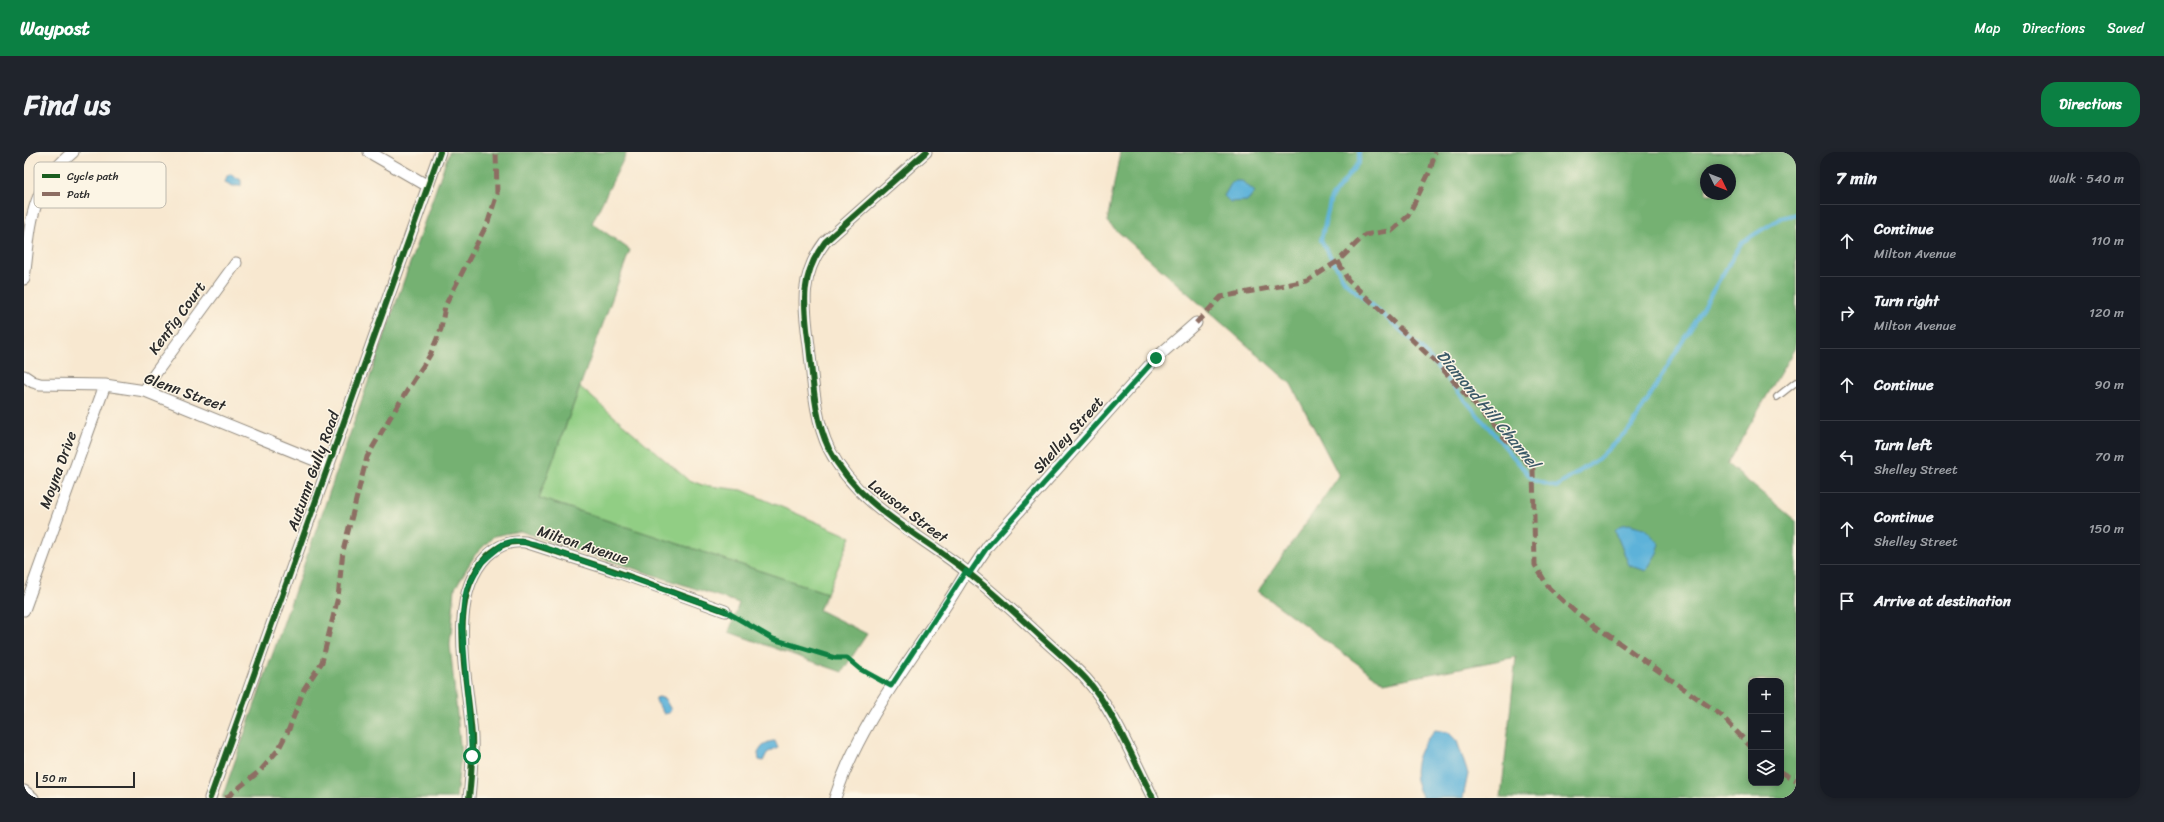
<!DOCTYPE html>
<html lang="en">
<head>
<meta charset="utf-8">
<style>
  body { margin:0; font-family:Sriracha,sans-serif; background:#20242c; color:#f1f3f6 }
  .controls { position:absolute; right:12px; bottom:12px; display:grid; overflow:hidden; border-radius:8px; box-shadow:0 2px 6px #0003 }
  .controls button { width:36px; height:36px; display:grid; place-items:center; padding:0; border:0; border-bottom:1px solid #363941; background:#171b24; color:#f1f3f6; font:20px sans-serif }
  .compass { position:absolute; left:1676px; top:12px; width:36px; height:36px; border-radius:50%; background:#171b24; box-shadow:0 2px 6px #0003; rotate:133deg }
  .scale { position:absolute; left:12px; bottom:10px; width:99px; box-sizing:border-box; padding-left:4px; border:2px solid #2b2b2b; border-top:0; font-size:11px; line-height:14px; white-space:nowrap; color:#2b2b2b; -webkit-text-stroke:3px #fcf5e5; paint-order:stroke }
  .stop { position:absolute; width:12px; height:12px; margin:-9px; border:3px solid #0b8043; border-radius:50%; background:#fff }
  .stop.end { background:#0b8043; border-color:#fff; box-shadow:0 1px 4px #0008 }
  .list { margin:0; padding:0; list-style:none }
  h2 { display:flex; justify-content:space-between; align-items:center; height:52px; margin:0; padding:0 16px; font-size:17px }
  h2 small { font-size:13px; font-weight:400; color:#9ea1a6 }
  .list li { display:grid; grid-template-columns:26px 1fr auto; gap:12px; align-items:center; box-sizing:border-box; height:72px; padding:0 16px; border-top:1px solid #363941 }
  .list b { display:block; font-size:15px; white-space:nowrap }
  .list p { margin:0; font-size:13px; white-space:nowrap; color:#9ea1a6 }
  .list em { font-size:13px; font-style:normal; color:#9ea1a6 }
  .icon { flex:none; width:22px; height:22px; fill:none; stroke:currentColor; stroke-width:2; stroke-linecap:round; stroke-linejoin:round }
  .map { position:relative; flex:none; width:1772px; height:646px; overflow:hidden; border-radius:16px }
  header { display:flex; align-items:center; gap:24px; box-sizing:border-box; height:56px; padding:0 20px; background:#0b8043; color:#fff }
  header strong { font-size:19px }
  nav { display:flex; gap:22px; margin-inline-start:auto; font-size:14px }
  .intro { display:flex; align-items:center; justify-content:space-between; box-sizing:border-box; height:96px; padding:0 24px }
  h1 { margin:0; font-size:28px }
  .button { padding:10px 18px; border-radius:16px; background:#0b8043; color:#fff; font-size:14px; font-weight:700 }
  main { display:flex; gap:24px; padding:0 24px }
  aside { flex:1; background:#171b24; border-radius:16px; box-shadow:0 2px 6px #0003 }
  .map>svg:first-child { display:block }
  .green { fill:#91ce84; stroke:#5e7c58 }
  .forest { fill:#74b172; stroke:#506e4e; fill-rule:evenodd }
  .water { fill:#5db2d9; stroke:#446e82 }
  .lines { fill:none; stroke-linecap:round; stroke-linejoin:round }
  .stream { stroke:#5db2d9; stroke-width:4 }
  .lane-casing { stroke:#928a7e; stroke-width:8 }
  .street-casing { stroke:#928a7e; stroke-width:13 }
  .path { stroke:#928a7e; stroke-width:2.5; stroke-dasharray:1 3; stroke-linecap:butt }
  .lane { stroke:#fff; stroke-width:5.5 }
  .street { stroke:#fff; stroke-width:11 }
  .quiet { stroke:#8d6e63; stroke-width:5; stroke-dasharray:10 5; stroke-linecap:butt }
  .cycleway-casing { stroke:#fcf5e5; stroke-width:8 }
  .cycleway { stroke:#1b5e20; stroke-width:6 }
  .route { stroke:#0b8043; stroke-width:5 }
  .labels { text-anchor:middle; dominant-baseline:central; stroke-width:3; stroke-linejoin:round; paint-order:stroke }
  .street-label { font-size:15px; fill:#2b2b2b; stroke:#fcf5e5 }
  .water-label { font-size:16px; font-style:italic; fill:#3c5a68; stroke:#fcf5e5 }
  .key { fill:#fcf5e5; stroke:#bdb8ad; stroke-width:1 }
  .key-label { font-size:11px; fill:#2b2b2b }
</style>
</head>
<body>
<header>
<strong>Waypost</strong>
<nav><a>Map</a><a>Directions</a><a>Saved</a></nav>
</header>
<div class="intro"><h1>Find us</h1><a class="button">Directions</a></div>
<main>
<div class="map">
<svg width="1772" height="646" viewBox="0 0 1772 646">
  <rect width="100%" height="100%" fill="#fcf5e5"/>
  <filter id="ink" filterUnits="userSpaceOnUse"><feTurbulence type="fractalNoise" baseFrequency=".025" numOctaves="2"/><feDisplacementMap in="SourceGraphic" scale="8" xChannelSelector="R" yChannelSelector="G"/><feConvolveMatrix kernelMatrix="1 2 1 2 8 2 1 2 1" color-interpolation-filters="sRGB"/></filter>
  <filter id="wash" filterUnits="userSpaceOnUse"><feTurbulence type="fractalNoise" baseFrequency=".012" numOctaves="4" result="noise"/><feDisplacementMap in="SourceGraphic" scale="16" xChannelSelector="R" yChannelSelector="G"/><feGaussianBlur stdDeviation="0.9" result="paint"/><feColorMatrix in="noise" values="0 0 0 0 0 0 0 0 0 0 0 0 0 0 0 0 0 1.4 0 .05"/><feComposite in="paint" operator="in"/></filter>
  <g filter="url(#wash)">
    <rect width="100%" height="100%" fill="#f8e8d0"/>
    <path class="green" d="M556 235 663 327 678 333 718 338 827 385 803 441 515 346Z"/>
    <path class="forest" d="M425 0H603L568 71 606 98 515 346 803 441 795 458 843 482 818 520 705 480 715 451 496 379 470 384 451 403 431 436 426 493 437 602 432 646H198Z
      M1096 0H1772V194L1703 312 1772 369V646H1477L1492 505 1360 531 1234 439 1315 324 1267 232 1083 70ZM1682 18H1706V42H1682ZM1727 529H1757V631H1727Z"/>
    <path class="water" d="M206 22 217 28V34H209L201 30 203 24Z
      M1212 29H1218L1231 40 1224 49 1206 50 1200 44 1208 30Z
      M1605 372 1620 376 1636 392 1633 401 1622 419 1605 413 1591 379 1597 373Z
      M635 545 641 547 647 558 645 561 640 562 632 549V546Z
      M1411 578 1424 580 1433 589 1444 622 1439 646H1399C1384 620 1392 599 1411 578Z
      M751 589 754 595 743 601 739 609 735 608 734 601C738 594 742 589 751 589Z"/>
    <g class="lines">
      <path class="stream" d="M1335 0V10L1307 46 1297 88 1321 130 1397 196 1509 328 1532 335 1574 307 1608 274 1718 90 1757 66 1772 62"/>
    </g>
  </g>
  <g filter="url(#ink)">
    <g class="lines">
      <defs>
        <path id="lane" d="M1753 245 1772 230"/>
        <path id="street" d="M345 0 404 34
          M902 0 801 90C775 124 780 154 785 194 789 227 790 266 805 297 834 354 894 381 942 419 968 439 992 462 1016 484 1031 498 1048 512 1062 527 1088 555 1111 611 1129 646
          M0 127C7 73 4 38 49 0
          M0 224 9 230 16 232 81 233 121 239 305 314
          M121 239 128 226 212 111
          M945 422 964 394 1132 206 1172 171
          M0 458 81 233
          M0 639 9 646
          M186 646 416 0
          M445 646C447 626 449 606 448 585 445 531 421 447 463 404 475 393 485 389 501 390L588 418 701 459
          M811 646C838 561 899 496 943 419"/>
      </defs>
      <use href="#lane" class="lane-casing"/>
      <use href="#street" class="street-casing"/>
      <path class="path" d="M710 464 749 487 811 505 823 506 837 517 857 529"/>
      <use href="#lane" class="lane"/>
      <use href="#street" class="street"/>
      <path class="quiet" d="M1314 109 1324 128 1414 212 1509 317 1511 413 1525 436 1550 459 1697 563 1727 595
        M1172 171 1197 145 1283 129 1314 109 1341 83 1369 78 1384 64 1406 19 1411 0
        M1757 620 1772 628
        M202 646 237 618 254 598 265 577 280 537 298 510 314 445 319 399 343 305 367 264 406 203 417 177 421 154 464 70 473 42 472 0"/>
      <defs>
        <path id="cycleway" d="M902 0 801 90C775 124 780 154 785 194 789 227 790 266 805 297 834 354 894 381 942 419 968 439 992 462 1016 484 1031 498 1048 512 1062 527 1088 555 1111 611 1129 646
          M186 646 416 0
          M445 646C447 626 449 606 448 585 445 531 421 447 463 404 475 393 485 389 501 390L588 418 701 459"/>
      </defs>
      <use href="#cycleway" class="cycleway-casing"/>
      <use href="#cycleway" class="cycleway"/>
    </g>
  </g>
  <g class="lines" filter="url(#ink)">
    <path class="route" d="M448 604 438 472 440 449 443 436 458 410 479 392 490 389 511 392 701 459 749 487 811 506H823L836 517 867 534 942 419 945 422 964 394 1132 206"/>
  </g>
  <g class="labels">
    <g class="street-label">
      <text transform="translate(153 166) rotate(-54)">Kenfig Court</text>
      <text transform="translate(161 240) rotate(20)">Glenn Street</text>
      <text transform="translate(1044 283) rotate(-48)">Shelley Street</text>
      <text transform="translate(34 318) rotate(-70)">Moyna Drive</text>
      <text transform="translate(289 319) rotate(-70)">Autumn Gully Road</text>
      <text transform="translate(884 359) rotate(37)">Lawson Street</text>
      <text transform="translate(559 393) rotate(18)">Milton Avenue</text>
    </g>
    <g class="water-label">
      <text transform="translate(1464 257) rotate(50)">Diamond Hill Channel</text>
    </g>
  </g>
  <rect x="10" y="10" width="132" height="46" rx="6" class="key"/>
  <rect x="18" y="22" width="18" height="4" fill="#1b5e20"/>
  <rect x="18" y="40" width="18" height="4" fill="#8d6e63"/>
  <g class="key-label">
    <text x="43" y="28">Cycle path</text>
    <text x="43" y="46">Path</text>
  </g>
</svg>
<div class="controls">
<button>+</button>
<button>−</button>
<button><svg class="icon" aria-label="layers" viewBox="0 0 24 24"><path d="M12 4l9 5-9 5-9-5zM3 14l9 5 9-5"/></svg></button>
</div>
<svg class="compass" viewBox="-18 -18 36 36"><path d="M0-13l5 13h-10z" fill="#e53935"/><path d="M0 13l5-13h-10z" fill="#9ea1a6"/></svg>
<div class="scale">50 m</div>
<div class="stop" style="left:448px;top:604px"></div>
<div class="stop end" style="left:1132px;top:206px"></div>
</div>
<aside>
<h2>7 min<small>Walk · 540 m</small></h2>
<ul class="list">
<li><svg class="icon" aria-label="ahead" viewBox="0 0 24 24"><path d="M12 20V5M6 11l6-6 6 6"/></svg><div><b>Continue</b><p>Milton Avenue</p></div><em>110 m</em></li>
<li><svg class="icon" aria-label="right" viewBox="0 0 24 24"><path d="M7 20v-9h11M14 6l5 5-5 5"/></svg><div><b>Turn right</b><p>Milton Avenue</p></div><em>120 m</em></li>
<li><svg class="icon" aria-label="ahead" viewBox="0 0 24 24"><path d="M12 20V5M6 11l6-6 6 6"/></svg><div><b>Continue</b></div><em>90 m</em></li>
<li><svg class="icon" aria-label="left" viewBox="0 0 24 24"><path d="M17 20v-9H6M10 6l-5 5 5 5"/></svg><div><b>Turn left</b><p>Shelley Street</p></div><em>70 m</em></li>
<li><svg class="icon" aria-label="ahead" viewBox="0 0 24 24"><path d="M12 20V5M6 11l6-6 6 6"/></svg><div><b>Continue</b><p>Shelley Street</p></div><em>150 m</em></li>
<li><svg class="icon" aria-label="arrive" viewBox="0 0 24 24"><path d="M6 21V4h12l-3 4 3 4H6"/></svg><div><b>Arrive at destination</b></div></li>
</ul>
</aside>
</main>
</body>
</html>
